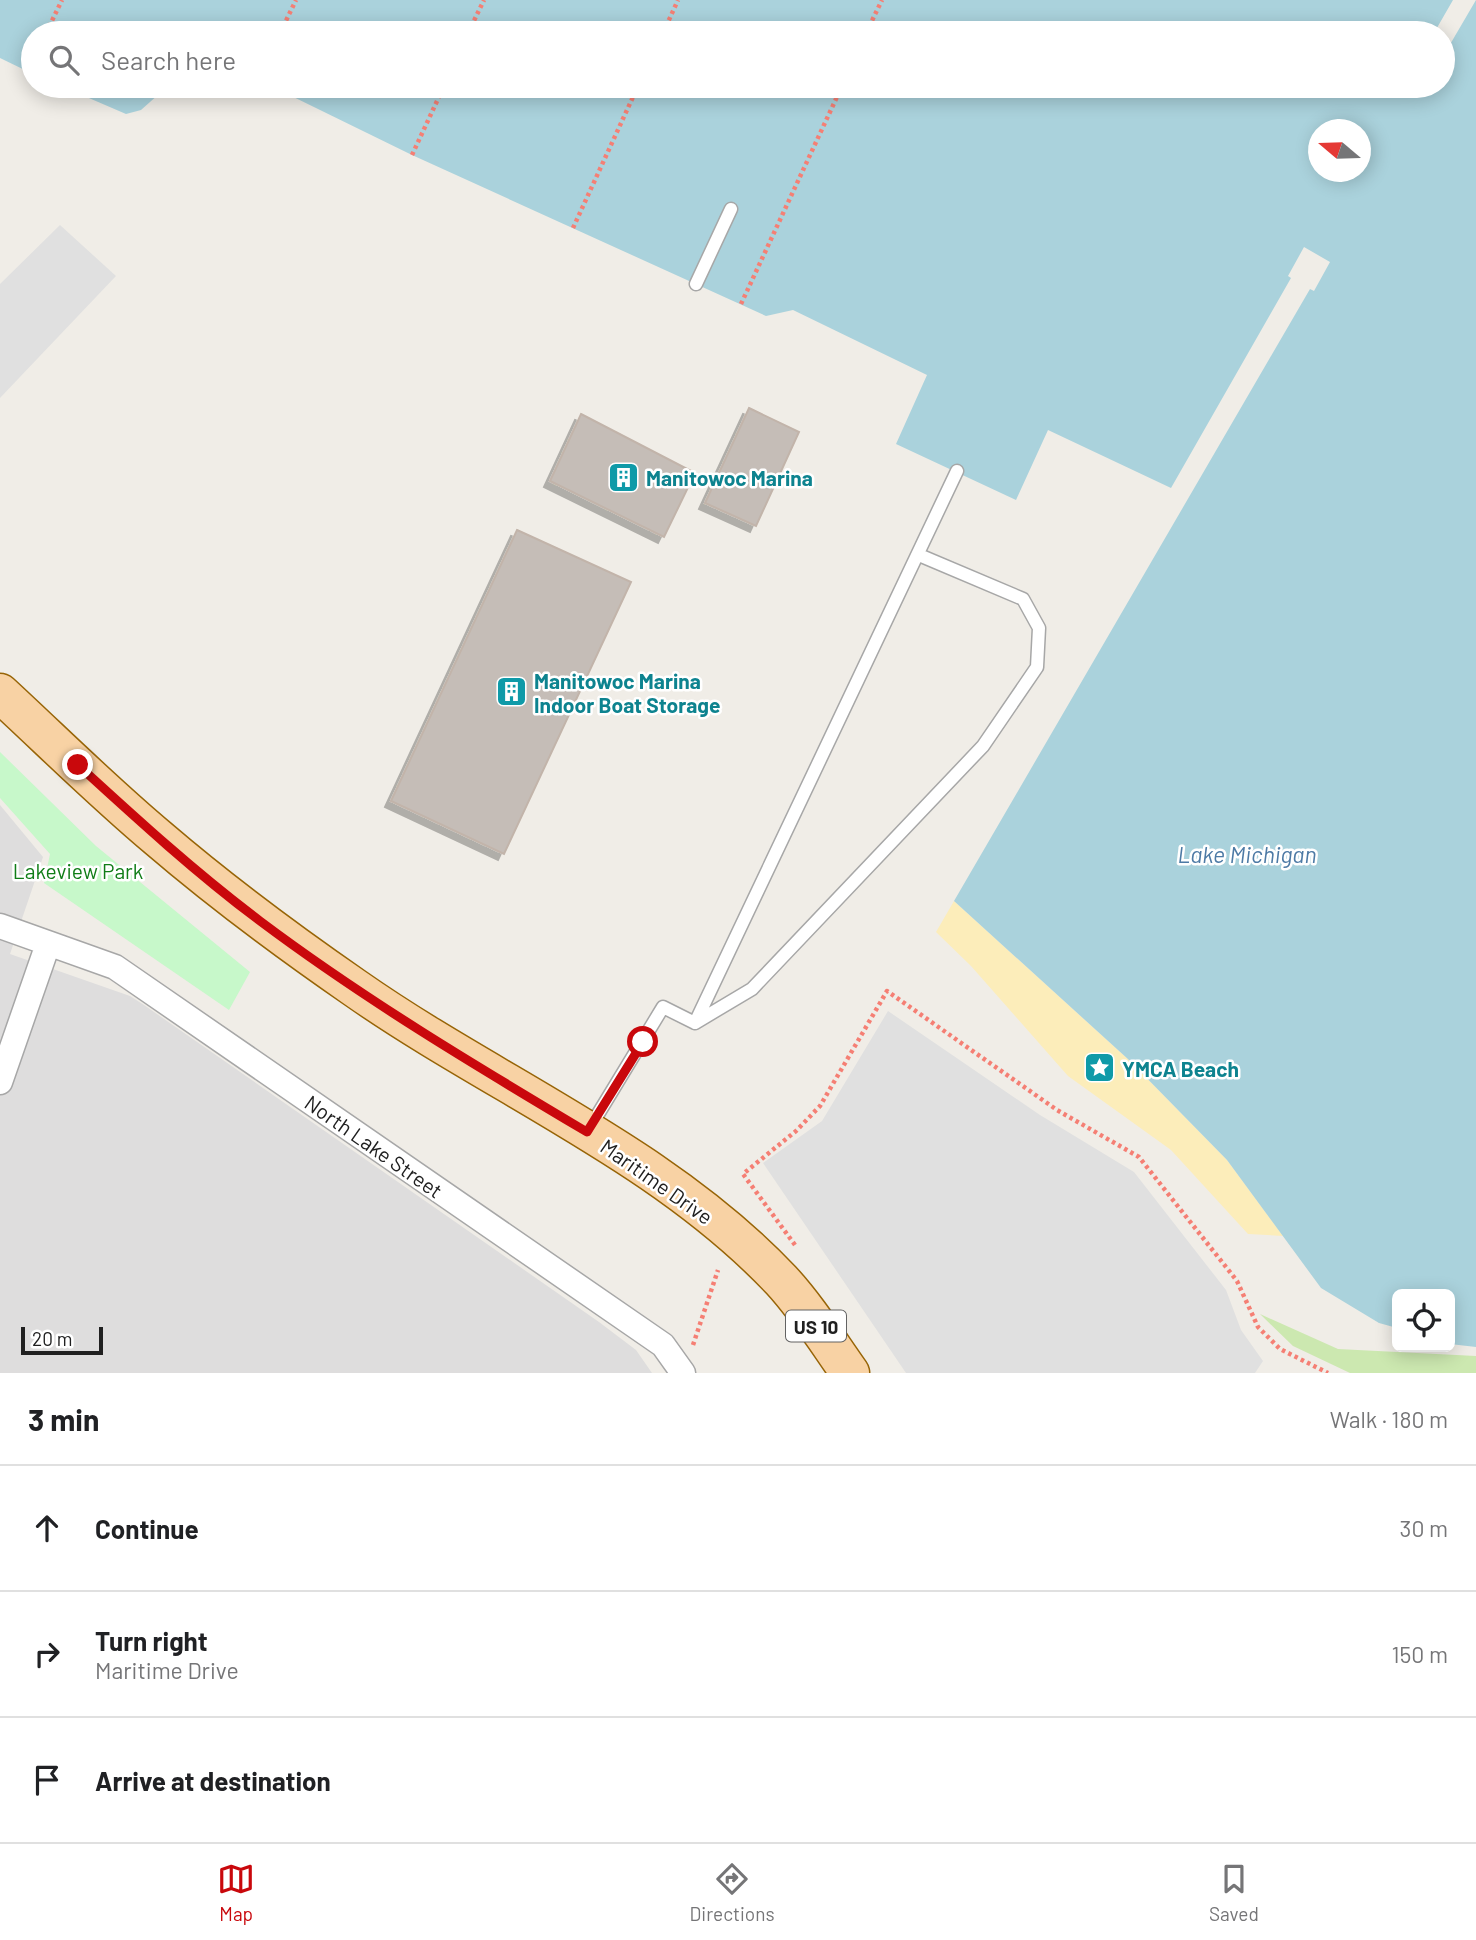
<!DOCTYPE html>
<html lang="en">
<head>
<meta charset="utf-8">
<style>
  body { margin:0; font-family:Barlow,sans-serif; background:#f2f2f2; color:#202124 }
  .controls { position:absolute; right:21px; bottom:21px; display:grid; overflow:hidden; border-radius:10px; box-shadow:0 4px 18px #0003 }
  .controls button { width:63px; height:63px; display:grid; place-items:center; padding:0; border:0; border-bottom:2px solid #e0e0e0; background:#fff; color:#202124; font:35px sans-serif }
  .compass { position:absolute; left:1308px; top:119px; width:63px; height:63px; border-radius:50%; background:#fff; box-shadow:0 4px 18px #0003; rotate:289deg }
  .scale { position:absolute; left:21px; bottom:18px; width:82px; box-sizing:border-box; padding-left:7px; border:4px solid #202020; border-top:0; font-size:19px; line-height:24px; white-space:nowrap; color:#202020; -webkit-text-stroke:5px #fff; paint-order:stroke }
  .stop { position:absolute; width:21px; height:21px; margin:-16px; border:5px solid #c9080c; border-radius:50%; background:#fff }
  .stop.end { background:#c9080c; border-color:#fff; box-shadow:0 2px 7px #0008 }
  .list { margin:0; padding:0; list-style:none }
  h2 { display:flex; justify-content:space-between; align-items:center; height:91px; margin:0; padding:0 28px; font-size:30px }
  h2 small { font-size:23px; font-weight:400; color:#757577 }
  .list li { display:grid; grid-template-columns:46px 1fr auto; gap:21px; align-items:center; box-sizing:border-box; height:126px; padding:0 28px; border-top:2px solid #e0e0e0 }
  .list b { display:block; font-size:26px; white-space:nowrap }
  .list p { margin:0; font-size:23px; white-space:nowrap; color:#757577 }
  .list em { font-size:23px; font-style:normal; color:#757577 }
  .icon { flex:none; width:38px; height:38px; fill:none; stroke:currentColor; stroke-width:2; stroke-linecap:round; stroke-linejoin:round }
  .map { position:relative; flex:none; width:1476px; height:1373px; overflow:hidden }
  .search { position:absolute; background:#fff; box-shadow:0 4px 18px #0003; left:21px; right:21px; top:21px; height:77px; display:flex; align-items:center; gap:18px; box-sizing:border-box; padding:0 24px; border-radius:38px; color:#757577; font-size:26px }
  .sheet { height:469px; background:#fff }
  nav { display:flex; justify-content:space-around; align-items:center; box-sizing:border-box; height:98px; border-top:2px solid #e0e0e0; background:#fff; font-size:19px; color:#757577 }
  nav a { display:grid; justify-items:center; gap:4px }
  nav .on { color:#c9080c }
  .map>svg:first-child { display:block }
  .residential { fill:#dedddd }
  .grass { fill:#cce8b0 }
  .sand { fill:#fcedba }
  .park { fill:#c7f8ca }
  .parking { fill:#e0e0e0 }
  .water { fill:#aad2dc; fill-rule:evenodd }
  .building { fill:#c5bdb7; stroke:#c2b4aa; stroke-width:2; filter:url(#shadow) }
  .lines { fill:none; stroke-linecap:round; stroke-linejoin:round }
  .lane-casing { stroke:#a7a7a7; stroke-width:15 }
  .street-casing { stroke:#a7a7a7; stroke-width:27 }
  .primary-casing { stroke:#976406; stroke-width:41 }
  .path { stroke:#f57f74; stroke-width:4.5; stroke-dasharray:3.5 3.5; stroke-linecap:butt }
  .lane { stroke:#fff; stroke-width:12 }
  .street { stroke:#fff; stroke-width:24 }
  .primary { stroke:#f8d2a4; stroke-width:38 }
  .route { stroke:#c9080c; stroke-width:9 }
  .labels { text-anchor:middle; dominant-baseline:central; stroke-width:5; stroke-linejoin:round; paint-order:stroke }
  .shield { fill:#fff; stroke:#636363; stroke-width:2 }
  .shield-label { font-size:19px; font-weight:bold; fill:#202020 }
  .culture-label { font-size:21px; font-weight:bold; fill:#0d838f; stroke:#fff; text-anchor:start }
  .park-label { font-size:21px; fill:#107d17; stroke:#fff }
  .street-label { font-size:21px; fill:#202020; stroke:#fff }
  .water-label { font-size:23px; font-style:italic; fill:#4d7aa5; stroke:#fff }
</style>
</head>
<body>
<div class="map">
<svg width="1476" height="1373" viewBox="0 0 1476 1373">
  <defs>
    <filter id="shadow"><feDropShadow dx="-6" dy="6" stdDeviation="0" flood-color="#0004"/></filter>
  </defs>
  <rect width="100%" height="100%" fill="#f0ede7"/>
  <path class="residential" d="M0 805 43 857 10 954 130 996 144 1005 599 1322 636 1350 652 1373H0Z"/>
  <path class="grass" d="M1260 1314 1338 1349 1476 1356V1373H1350L1293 1346Z"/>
  <path class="sand" d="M954 901 1129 1060 1227 1160 1283 1236 1248 1234 1171 1150 1068 1076 971 966 936 932Z"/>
  <path class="park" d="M0 752 96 846 250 972 229 1010 44 883 50 854 0 798Z"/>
  <path class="parking" d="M60 225 116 276 0 398V284Z
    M888 1011 1040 1115 1134 1172 1226 1290 1241 1330 1263 1361 1255 1373H906L763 1163 822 1121Z"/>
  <path class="water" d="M0 0H1453L1434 33H33V74L0 58Z
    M1476 0V1347L1450 1344V1294H1397V1328L1379 1323 1321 1288 1227 1160 1129 1060 954 901 1310 289 1314 291 1330 262 1304 247 1288 276 1291 278 1171 488 1048 430 1016 500 896 444 927 375 793 310 766 316 412 155 271 86H1443V66L1449 55 1445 53ZM1318 130H1360V172H1318Z
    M61 86H168L141 110 126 114Z"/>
  <path class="building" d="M749 408 799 432 756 526 705 503Z
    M581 414 695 473 664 537 550 481Z
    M517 530 631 582 504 854 391 801Z"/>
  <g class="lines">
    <defs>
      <path id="lane" d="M696 284 731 209
        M695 1023 752 989 983 746 1037 667 1039 628 1023 599 919 555
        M695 1023 957 471
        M589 1129 663 1007 695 1023"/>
      <path id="street" d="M0 926 115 967 663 1345 683 1373
        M0 1082 48 944"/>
      <path id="primary" d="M0 693C52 741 103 792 158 838 221 892 287 941 355 988 495 1086 662 1154 781 1280 807 1308 828 1342 850 1373"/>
    </defs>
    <use href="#lane" class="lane-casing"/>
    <use href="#street" class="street-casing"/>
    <use href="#primary" class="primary-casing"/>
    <path class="path" d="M46 33 62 0
      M280 33 296 0
      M468 33 484 0
      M663 33 678 0
      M866 33 882 0
      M28 72 33 61
      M412 155 444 86
      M573 228 638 86
      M741 304 842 86
      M795 1245 743 1174 796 1131 820 1106 887 991 1057 1110 1139 1157 1237 1281 1258 1327 1280 1349 1328 1373
      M693 1345 718 1270"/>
    <use href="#lane" class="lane"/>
    <use href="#street" class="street"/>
    <use href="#primary" class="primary"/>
  </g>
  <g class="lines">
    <path class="route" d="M78 765C137 819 196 873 260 921 364 999 476 1066 587 1132L643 1042"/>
  </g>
  <defs>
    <symbol id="building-square" viewBox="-11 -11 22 22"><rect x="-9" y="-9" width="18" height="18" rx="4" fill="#0f9aa8" stroke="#fff"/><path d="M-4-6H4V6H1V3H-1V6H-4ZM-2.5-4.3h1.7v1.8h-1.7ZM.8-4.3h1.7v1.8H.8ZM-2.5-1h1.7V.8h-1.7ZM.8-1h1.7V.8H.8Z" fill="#fff"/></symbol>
    <symbol id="sight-square" viewBox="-11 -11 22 22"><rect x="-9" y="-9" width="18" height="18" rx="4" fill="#0f9aa8" stroke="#fff"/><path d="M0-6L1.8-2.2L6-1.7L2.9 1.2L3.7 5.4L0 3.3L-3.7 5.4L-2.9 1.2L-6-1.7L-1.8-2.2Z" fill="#fff"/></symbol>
  </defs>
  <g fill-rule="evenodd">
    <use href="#building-square" x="606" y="460" width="35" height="35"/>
    <use href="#building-square" x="494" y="674" width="35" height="35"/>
    <use href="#sight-square" x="1082" y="1050" width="35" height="35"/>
  </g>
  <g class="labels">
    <rect class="shield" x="786" y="1310.5" width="60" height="31" rx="5"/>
    <g class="shield-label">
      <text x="816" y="1326">US 10</text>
    </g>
    <g class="culture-label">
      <text x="646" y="477">Manitowoc Marina</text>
      <text x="534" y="680">Manitowoc Marina<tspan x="534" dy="24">Indoor Boat Storage</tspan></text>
      <text x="1122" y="1068">YMCA Beach</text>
    </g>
    <g class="park-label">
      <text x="78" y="870">Lakeview Park</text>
    </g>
    <g class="street-label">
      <text transform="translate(374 1146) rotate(35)">North Lake Street</text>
      <text transform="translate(657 1181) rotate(35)">Maritime Drive</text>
    </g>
    <g class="water-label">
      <text x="1247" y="854">Lake Michigan</text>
    </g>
  </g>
</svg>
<div class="controls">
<button><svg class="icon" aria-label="locate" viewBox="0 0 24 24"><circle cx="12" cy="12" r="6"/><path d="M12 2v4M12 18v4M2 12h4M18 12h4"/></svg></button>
</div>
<svg class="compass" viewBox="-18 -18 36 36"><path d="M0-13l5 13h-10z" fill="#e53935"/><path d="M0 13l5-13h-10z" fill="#757577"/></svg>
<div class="scale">20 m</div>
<div class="stop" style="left:643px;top:1042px"></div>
<div class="stop end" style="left:78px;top:765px"></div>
<div class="search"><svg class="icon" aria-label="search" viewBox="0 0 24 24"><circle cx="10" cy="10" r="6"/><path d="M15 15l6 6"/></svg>Search here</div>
</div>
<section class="sheet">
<h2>3 min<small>Walk · 180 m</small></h2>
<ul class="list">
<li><svg class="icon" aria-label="ahead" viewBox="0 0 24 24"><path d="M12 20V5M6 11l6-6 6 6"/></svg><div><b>Continue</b></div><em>30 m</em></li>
<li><svg class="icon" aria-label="right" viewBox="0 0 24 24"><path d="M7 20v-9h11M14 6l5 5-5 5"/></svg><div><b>Turn right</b><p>Maritime Drive</p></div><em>150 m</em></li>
<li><svg class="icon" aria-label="arrive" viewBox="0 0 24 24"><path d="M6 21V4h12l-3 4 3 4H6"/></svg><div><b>Arrive at destination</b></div></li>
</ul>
</section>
<nav>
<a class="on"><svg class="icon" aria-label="map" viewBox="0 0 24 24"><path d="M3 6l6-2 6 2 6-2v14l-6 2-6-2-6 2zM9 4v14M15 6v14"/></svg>Map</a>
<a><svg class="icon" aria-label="directions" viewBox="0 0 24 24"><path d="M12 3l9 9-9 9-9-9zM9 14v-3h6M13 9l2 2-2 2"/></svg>Directions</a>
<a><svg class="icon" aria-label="saved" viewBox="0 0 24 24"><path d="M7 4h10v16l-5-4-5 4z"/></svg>Saved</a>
</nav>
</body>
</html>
